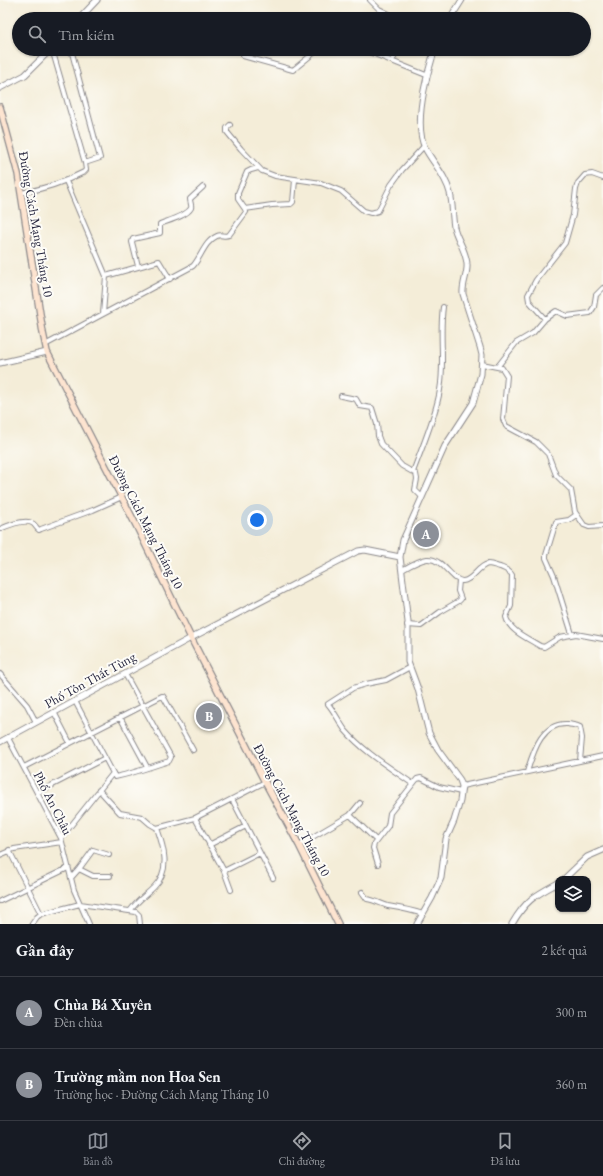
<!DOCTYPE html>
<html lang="vi">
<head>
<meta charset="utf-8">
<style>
  body { margin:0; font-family:"EB Garamond",serif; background:#20242c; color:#f1f3f6 }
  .controls { position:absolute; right:12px; bottom:12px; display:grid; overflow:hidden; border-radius:8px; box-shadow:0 1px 3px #0004 }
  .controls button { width:36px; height:36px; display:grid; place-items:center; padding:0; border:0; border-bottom:1px solid #363941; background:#171b24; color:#f1f3f6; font:20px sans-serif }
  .you { position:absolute; left:257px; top:520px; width:14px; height:14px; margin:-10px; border:3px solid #fff; border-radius:50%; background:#1a73e8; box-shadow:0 0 0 6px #1a73e833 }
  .badge { display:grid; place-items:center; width:26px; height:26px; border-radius:50%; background:#8c9099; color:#fff; font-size:13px; font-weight:700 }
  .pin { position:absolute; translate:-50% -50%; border:2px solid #fff; box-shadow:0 1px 4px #0006 }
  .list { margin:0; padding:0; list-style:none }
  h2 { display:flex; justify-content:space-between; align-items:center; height:52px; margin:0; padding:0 16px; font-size:17px }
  h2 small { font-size:13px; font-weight:400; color:#9ea1a6 }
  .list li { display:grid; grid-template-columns:26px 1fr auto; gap:12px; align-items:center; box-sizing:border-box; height:72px; padding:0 16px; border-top:1px solid #363941 }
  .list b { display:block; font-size:15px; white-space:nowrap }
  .list p { margin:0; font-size:13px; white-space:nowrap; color:#9ea1a6 }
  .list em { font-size:13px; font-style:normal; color:#9ea1a6 }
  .icon { flex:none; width:22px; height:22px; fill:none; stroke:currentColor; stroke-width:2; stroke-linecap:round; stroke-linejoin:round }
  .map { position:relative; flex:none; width:603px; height:924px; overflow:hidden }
  .search { position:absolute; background:#171b24; box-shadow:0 1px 3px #0004; left:12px; right:12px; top:12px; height:44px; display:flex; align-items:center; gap:10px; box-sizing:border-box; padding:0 14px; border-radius:22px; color:#9ea1a6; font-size:15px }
  .sheet { height:196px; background:#171b24 }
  nav { display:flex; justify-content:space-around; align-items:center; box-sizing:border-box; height:56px; border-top:1px solid #363941; background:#171b24; font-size:11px; color:#9ea1a6 }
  nav a { display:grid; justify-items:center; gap:2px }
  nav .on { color:#8c9099 }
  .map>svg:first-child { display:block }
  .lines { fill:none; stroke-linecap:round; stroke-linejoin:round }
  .minor-casing { stroke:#8b888a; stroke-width:6 }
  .tertiary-casing { stroke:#8b888a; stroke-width:7 }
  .secondary-casing { stroke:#8b888a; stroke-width:8 }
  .minor { stroke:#fff; stroke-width:4 }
  .tertiary { stroke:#fff; stroke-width:5 }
  .secondary { stroke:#fde4d0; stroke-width:5.5 }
  .labels { text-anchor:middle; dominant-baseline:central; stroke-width:4; stroke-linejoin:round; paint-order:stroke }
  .street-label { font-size:13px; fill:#22223b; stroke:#fdfcf7 }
</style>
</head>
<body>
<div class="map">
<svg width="603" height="924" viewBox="0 0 603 924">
  <rect width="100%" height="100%" fill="#fdfcf7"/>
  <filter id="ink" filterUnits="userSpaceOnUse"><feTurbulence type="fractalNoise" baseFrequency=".025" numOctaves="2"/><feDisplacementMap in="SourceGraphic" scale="8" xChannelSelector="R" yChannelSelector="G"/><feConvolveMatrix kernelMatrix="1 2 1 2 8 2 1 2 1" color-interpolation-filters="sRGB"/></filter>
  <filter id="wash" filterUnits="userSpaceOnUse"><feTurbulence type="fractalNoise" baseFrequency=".012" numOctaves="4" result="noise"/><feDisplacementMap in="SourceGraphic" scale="16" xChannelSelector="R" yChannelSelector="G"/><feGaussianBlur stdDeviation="0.9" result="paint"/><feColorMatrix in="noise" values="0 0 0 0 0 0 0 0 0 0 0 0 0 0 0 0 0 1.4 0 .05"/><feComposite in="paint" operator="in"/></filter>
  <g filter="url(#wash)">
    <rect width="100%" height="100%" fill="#f4edd8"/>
  </g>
  <g filter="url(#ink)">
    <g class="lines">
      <defs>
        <path id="minor" d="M370 0 379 9 389 14 392 19
          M71 49 100 158 85 163
          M362 49 426 75
          M243 56 293 70 315 52 320 49
          M392 61 399 49
          M230 125 227 128V132L241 149 262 171 275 176 321 183 341 191 364 211 371 213 378 211 391 185 402 170 424 146
          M66 181 106 276 103 314
          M21 193C44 189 63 183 84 172L86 170 85 163 52 49
          M245 209 272 205 291 204 293 202 295 180
          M138 266 132 242 133 239 160 233V224C167 221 187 216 191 208 192 206 190 202 190 199L203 187
          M106 276 159 261 170 279
          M545 319 529 301 528 295 536 280 565 243 573 215 576 189 578 183 585 175 592 174 603 178
          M45 345 193 266C201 257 205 241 217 236 221 234 224 237 229 235L246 212 245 209 238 199V193L247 172 251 170 258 168
          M482 364 502 368 507 376 503 419 506 426 536 442 548 454 556 475 571 490 575 512 584 525 589 527 603 526
          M498 366 516 343 533 333 545 319 556 311 567 316 590 313 594 307 596 295 603 288
          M341 396 356 399 360 406 372 408 377 424 378 436 381 444 402 466 416 474 417 479 415 490 422 497
          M413 472C422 447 436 416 440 390 445 363 439 334 443 307
          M0 529C7 526 25 519 32 523 35 524 36 528 39 530L41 529 93 510 122 497
          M402 570C409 566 419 560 427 559 444 558 452 582 463 581 473 580 478 566 488 564 492 564 496 566 500 567 505 569 509 570 512 575L511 606 506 617C509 631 529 639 540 646L544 647 560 637 576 634 603 639
          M407 625 421 626 440 612 459 601 461 599 458 591 459 581
          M572 634 554 576 546 558V555L556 522 569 520 576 515
          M410 667 386 680 366 684 353 688 328 704C335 712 339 722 345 730 364 752 389 767 413 784
          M0 674 27 705 36 722
          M75 701 115 777C135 773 150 767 169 761L171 757 125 674
          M54 712 70 743
          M120 717 147 767
          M8 738 61 838 74 890 89 924
          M24 767 162 696H163L193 750
          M527 772C533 753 541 722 568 724 572 725 576 725 580 727L582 738 580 761
          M462 786 603 756
          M99 790 120 813 142 817 150 824 157 828 195 818 265 782
          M37 793 105 758
          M232 799 273 878
          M350 815 360 803
          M195 818 224 871 231 890
          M61 838 113 773
          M209 845 246 826
          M299 845 350 815 376 840
          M9 850 41 914
          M0 855 14 849 62 842
          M378 864 373 848 374 844 388 826 390 813 417 779 421 778 439 787 461 792
          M79 869 93 876H110
          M224 871 260 853
          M71 878 79 869 93 850 109 855
          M362 892 367 899C375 900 381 904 388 906 400 908 411 910 423 914
          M0 901 68 868
          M130 911C138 900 145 896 154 887 171 870 164 848 157 828
          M32 924 37 917 41 914 80 904 136 912 139 915 140 924"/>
        <path id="tertiary" d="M79 19 97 0
          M450 19 462 0
          M0 88 25 75 51 49
          M0 363 47 352
          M0 742 191 638 358 551 365 550 400 557
          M564 879 587 857 603 850
          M417 924 432 898 441 878 446 839 454 821 460 801 462 786 460 780 438 750 429 733 418 689 408 662V622L400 557 403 540 445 446 473 403 481 374 482 355 480 347 463 294C462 283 468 274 467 264 466 250 457 240 454 227 452 215 453 204 450 193 446 176 433 163 425 148 413 123 427 74 435 49
          M512 924C526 900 534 896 558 883"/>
        <path id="secondary" d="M0 107 18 174 43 333 47 352 137 527 191 638 265 782 299 845 338 924"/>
      </defs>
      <use href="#minor" class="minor-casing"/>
      <use href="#tertiary" class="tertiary-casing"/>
      <use href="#secondary" class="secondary-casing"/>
      <use href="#minor" class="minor"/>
      <use href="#tertiary" class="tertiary"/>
      <use href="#secondary" class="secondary"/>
    </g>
  </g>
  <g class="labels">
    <g class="street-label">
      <text transform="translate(36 224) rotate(80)">Đường Cách Mạng Tháng 10</text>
      <text transform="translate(146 522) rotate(63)">Đường Cách Mạng Tháng 10</text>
      <text transform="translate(90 680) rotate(-29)">Phố Tôn Thất Tùng</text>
      <text transform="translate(53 803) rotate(63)">Phố An Châu</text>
      <text transform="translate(292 810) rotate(62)">Đường Cách Mạng Tháng 10</text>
    </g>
  </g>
</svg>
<div class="controls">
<button><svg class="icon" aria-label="layers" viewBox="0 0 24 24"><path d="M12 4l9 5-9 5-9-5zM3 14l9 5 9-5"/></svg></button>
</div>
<div class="you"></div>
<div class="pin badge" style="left:426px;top:534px">A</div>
<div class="pin badge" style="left:209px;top:716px">B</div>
<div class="search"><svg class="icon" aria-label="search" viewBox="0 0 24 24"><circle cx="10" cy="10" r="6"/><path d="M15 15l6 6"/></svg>Tìm kiếm</div>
</div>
<section class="sheet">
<h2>Gần đây<small>2 kết quả</small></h2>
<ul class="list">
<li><span class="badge">A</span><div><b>Chùa Bá Xuyên</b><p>Đền chùa</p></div><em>300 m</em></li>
<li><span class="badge">B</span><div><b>Trường mầm non Hoa Sen</b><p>Trường học · Đường Cách Mạng Tháng 10</p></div><em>360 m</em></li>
</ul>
</section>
<nav>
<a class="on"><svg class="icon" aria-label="map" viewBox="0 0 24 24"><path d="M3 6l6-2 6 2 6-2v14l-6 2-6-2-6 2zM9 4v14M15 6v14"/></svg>Bản đồ</a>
<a><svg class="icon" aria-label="directions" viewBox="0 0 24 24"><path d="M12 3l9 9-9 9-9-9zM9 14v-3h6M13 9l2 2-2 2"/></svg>Chỉ đường</a>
<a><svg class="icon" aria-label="saved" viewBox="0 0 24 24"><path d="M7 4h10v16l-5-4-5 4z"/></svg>Đã lưu</a>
</nav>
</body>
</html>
